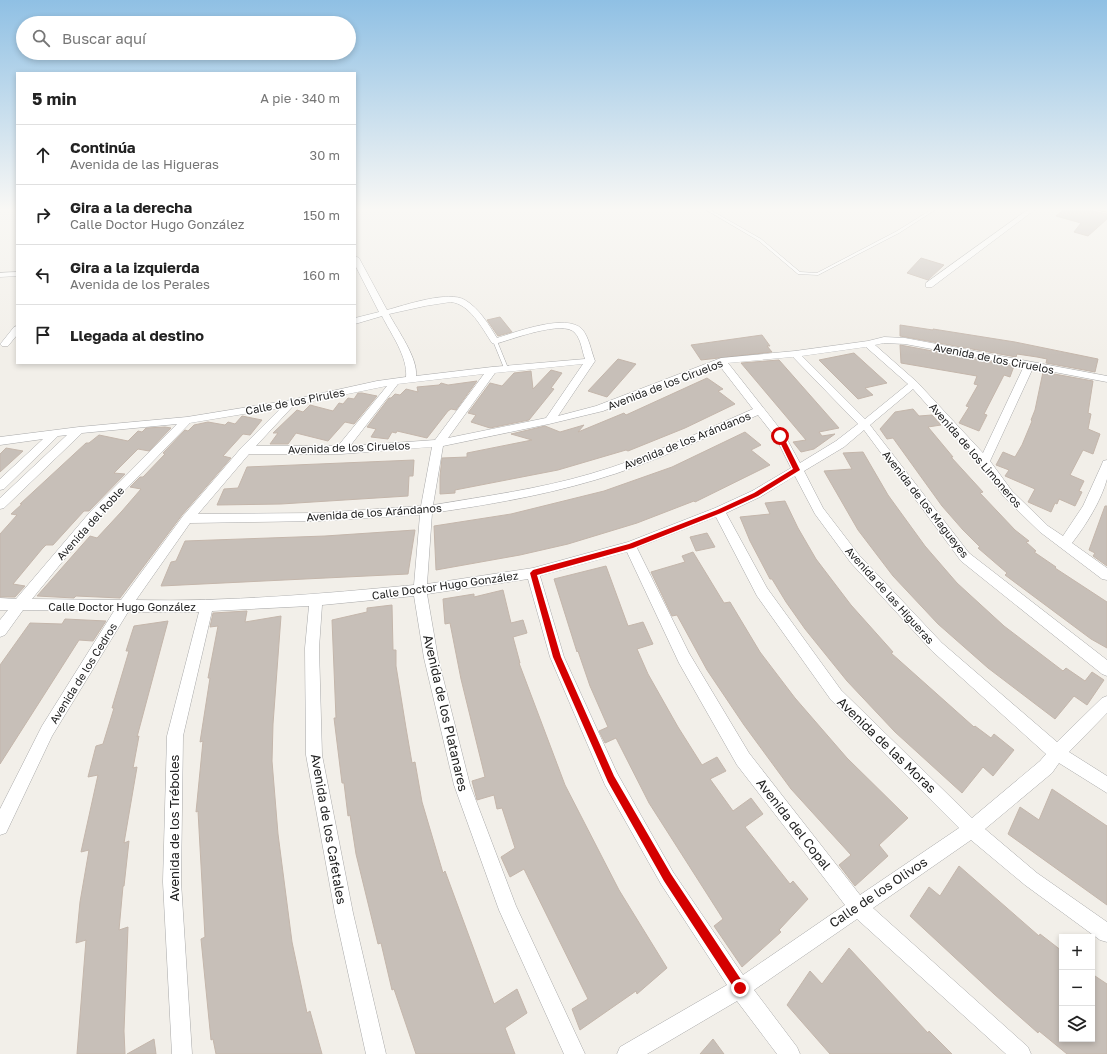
<!DOCTYPE html>
<html lang="es">
<head>
<meta charset="utf-8">
<style>
  body { margin:0; font-family:"Golos Text",sans-serif; background:#f6f6f6; color:#222 }
  .controls { position:absolute; right:12px; bottom:12px; display:grid; overflow:hidden; border-radius:0px; box-shadow:0 2px 6px #0003 }
  .controls button { width:36px; height:36px; display:grid; place-items:center; padding:0; border:0; border-bottom:1px solid #e0e0e0; background:#fff; color:#222; font:20px sans-serif }
  .stop { position:absolute; width:12px; height:12px; margin:-9px; border:3px solid #d40000; border-radius:50%; background:#fff }
  .stop.end { background:#d40000; border-color:#fff; box-shadow:0 1px 4px #0008 }
  .list { margin:0; padding:0; list-style:none }
  h2 { display:flex; justify-content:space-between; align-items:center; height:52px; margin:0; padding:0 16px; font-size:17px }
  h2 small { font-size:13px; font-weight:400; color:#767676 }
  .list li { display:grid; grid-template-columns:26px 1fr auto; gap:12px; align-items:center; box-sizing:border-box; height:60px; padding:0 16px; border-top:1px solid #e0e0e0 }
  .list b { display:block; font-size:15px; white-space:nowrap }
  .list p { margin:0; font-size:13px; white-space:nowrap; color:#767676 }
  .list em { font-size:13px; font-style:normal; color:#767676 }
  .icon { flex:none; width:22px; height:22px; fill:none; stroke:currentColor; stroke-width:2; stroke-linecap:round; stroke-linejoin:round }
  .map { position:relative; flex:none; width:1107px; height:1054px; overflow:hidden }
  .search { position:absolute; background:#fff; box-shadow:0 2px 6px #0003; left:16px; top:16px; width:340px; height:44px; display:flex; align-items:center; gap:10px; box-sizing:border-box; padding:0 14px; border-radius:22px; color:#767676; font-size:15px }
  .panel { position:absolute; background:#fff; box-shadow:0 2px 6px #0003; left:16px; top:72px; width:340px; height:292px; border-radius:0px }
  .map>svg:first-child { display:block }
  .building { fill:#c7bfb8; stroke:#c4b6ab }
  .lines { fill:none; stroke-linecap:round; stroke-linejoin:round }
  .lane-casing { stroke:#a9a9a9; stroke-width:1 }
  .street-casing { stroke:#a9a9a9; stroke-width:1 }
  .secondary-casing { stroke:#707d05; stroke-width:1 }
  .lane { fill:#fff; fill-rule:evenodd }
  .street { fill:#fff; fill-rule:evenodd }
  .secondary { fill:#f7fabf; fill-rule:evenodd }
  .route { fill:#d40000 }
  .labels { text-anchor:middle; dominant-baseline:central; stroke-width:3; stroke-linejoin:round; paint-order:stroke }
  .street-label { font-size:11px; fill:#222; stroke:#fff }
  .near-street-label { font-size:13px; fill:#222; stroke:#fff }
</style>
</head>
<body>
<div class="map">
<svg width="1107" height="1054" viewBox="0 0 1107 1054">
  <rect width="100%" height="100%" fill="#f2efe9"/>
  <path class="building" d="M1065 208H1077L1107 214V219L1088 236 1074 232 1081 223 1056 216Z
    M921 258 944 265 928 280 907 273Z
    M500 317 512 332 498 336 487 320Z
    M900 325 933 330V329L1015 342 1098 359 1095 372 1046 363 1047 359 1037 357 1017 354 1016 357 900 336Z
    M762 335 770 346H767L772 352 701 360 691 345Z
    M900 345 1014 366 1010 377 1004 375 984 414 987 415 979 431 959 423 969 407 966 406 978 385 974 384 977 376 901 363Z
    M854 353 887 383 865 388 873 395 858 399 819 360Z
    M618 359 636 364 607 397 588 391Z
    M779 360 839 428 819 432 822 436 835 434 814 449 801 452 793 442 806 440 741 363Z
    M551 370 562 373 551 388 554 389 529 420 490 428 471 422 476 415 468 413 490 383 502 386 514 373 531 371 533 389Z
    M1043 372 1093 381 1088 413 1091 414 1088 429 1100 434 1093 454 1083 450 1070 475 1084 481 1079 491 1082 492 1075 506 1059 499 1057 504 1055 503 1051 512 1028 502 1035 489 1005 476 1009 470 996 465 1003 452 1015 457 1022 445 1032 421 1031 420 1035 410Z
    M707 378 723 389 718 391 735 404 685 428 628 451 626 450 558 470 455 490V493L440 494V476L442 458 467 457V453L532 440 511 434 545 426 560 432 584 425 578 432 624 413 626 415Z
    M477 381 456 410 451 409 448 411 427 438 397 431 396 433 392 432 388 439 371 437 376 429 367 427 389 398H391L395 394 400 395 406 389 418 392 417 387 439 385 441 383 448 385Z
    M358 393H362L377 396 354 424 345 422 328 441 296 433 288 444H270L278 433H273L297 410 303 412 310 405 333 411 339 403 343 404 348 398 354 399Z
    M913 409 919 416 932 415 941 425 928 427 953 457H951L983 492 980 493 1015 530 1029 541 1026 542 1036 551 1034 552 1056 567 1055 568 1107 602V648L1091 639 1005 575 1007 573 978 548 980 547 963 530 942 506 893 438 887 439 880 429 895 412Z
    M242 416 262 420 250 435 243 434 223 456 231 458 182 515 120 598 76 596 74 598 37 596 90 536 97 538 122 511 141 489 130 487 140 477H143L165 454 163 453 185 430 188 431 194 425 208 422 225 425 228 422 235 424Z
    M165 427 171 428 149 451 138 449 114 473 125 474 89 511H84L53 545H46L42 549 13 584 25 586 15 597H0V534L17 515 11 514 22 504H20L86 443H89L99 435 128 441 138 431 142 432 146 428Z
    M745 432 761 445 751 450 770 465 695 502 694 501 637 523 568 544 520 555 436 570 434 526 511 514 604 491 672 467Z
    M6 448 23 451 0 472V454Z
    M863 452 888 495 925 546 957 583 1004 626 1063 671 1066 668 1085 681 1092 672 1104 680 1087 705 1074 696 1055 719 988 668 938 624 893 576 858 530 824 471 852 469 843 453Z
    M414 460 413 476H409L408 496 281 504 217 505 224 489 238 488 247 467Z
    M785 501 798 528 816 559 851 605 893 652 891 653 974 727 975 726 991 738 994 734 1014 750 993 776 983 767 962 793 895 732 847 681 805 629 786 602 772 579H770L750 541 740 517 770 514 765 503Z
    M1105 506H1107V566L1093 556 1095 553 1089 550Z
    M415 530 408 574 161 586 171 562 176 561 185 541 325 536Z
    M707 533 715 547 696 551 690 537Z
    M693 552 724 603 730 602 760 652 795 698 847 758 908 818 879 845 888 856 855 886 839 865 851 855 791 789 744 725 707 670 677 615 672 616 651 572 685 562 682 556Z
    M606 566 628 626 643 622 653 644 637 649 648 674 678 727 702 765 717 757 726 771 710 779 733 811 751 798 763 814 745 827 790 884 793 881 808 899 779 930 781 932 742 967 714 926 723 919 649 803 616 738 605 743 599 731 608 727 590 686 578 651 577 652 554 579Z
    M503 590 511 623 523 620 527 633 513 637 520 663H519L565 785 619 890 667 968 637 994 636 991 580 1030 572 1009 588 999 524 869 510 877 501 857 515 848 502 808 497 809 494 795 477 800 472 781 485 777 461 679 450 623 445 624 443 599 474 594V597Z
    M392 605 393 650H396V666L406 728 412 763 415 762 422 802 443 873 445 871 494 1004 517 989 527 1013 505 1028 515 1054H416L394 989 392 990 381 943 378 944 356 854 350 815 348 816 344 783H342L334 718H336L332 620 367 612V608Z
    M247 611 245 622 281 616 273 724 272 761 278 834 292 942 307 1013 310 1011 322 1054H216L213 1039 211 1040 201 939 205 937 198 811 196 812 203 741 200 742 210 678H208L218 626 210 627 213 613Z
    M65 619 106 621 93 641 79 640 0 764V665L30 623 62 624Z
    M168 621 137 737 139 736 133 768 137 767 124 843 129 841 124 886H123L119 930 128 927 124 1031 125 1054H77L86 940 76 943 80 902 89 850 81 852 98 775 88 777 96 746 103 744 114 708H112L129 651H126L134 626Z
    M1052 789 1107 826V905L1008 834 1020 807 1039 820Z
    M959 866 1039 936 1040 934 1062 951V1039H1092V974L1107 984V1054H1067L1039 1031 1038 1033 994 994 910 916 929 887 940 896Z
    M849 948 928 1033 929 1031 952 1054H830L787 1005 810 971 822 984Z
    M154 1039 156 1054H127Z
    M713 1039 724 1054H700Z"/>
  <g class="lines">
    <defs>
      <path id="lane" d="M703 208H707L761 239 800 272 817 273 897 231 934 208H938L899 233 818 275 798 274 759 241Z
        M493 340H495L497 341 508 368V369H506L504 368 493 341Z"/>
      <path id="street" d="M1030 208H1037L932 287H926V283Z
        M355 256 359 258 387 310C405 305 449 290 465 300 479 308 489 325 497 338 516 332 566 313 582 329 589 337 591 351 595 361L558 416 596 406 721 358 795 351 868 341 884 337 905 338 1107 376V382L1033 368 990 461 1012 491 1048 526 1063 536 1083 506 1102 464 1103 461 1107 460C1107 466 1107 473 1107 479 1101 501 1086 525 1072 543L1107 568V580L1102 579 1040 532 1004 497 980 464 913 389 870 425 969 553 1107 660V676L1102 674 961 561 864 430 844 447 804 471 823 508 859 555 942 643 1057 742 1102 698 1107 696V713L1069 752 1107 776V793L1059 763 1052 773 985 829 1037 873 1107 922V942L1100 940 1025 885 971 840 873 908 1028 1047 1031 1054H1006L857 919 754 990 797 1047 800 1054H777L737 1001 647 1054H617L620 1047 727 985 661 884 605 785 550 657 528 579 427 594 438 658 470 785 516 906 585 1054H564L499 910 454 785 424 658 414 596 322 605 319 648 322 755 353 913 386 1054H366L335 913 306 755 305 648 309 606 212 611 183 736 181 882 192 1054H172L163 882 167 736 199 612H128L52 736 6 833 0 835V809L42 726 114 611 23 610 5 635 0 637V620L8 610H0V598L16 599 90 512 177 424 82 433 4 508 0 509V498L67 435 58 436 4 489 0 490V479L43 439 0 445V437L79 427 187 417 291 400 377 381 406 377C408 357 391 334 382 316L355 324V318L379 312 355 265ZM451 302C470 304 482 328 492 343L495 344C510 340 564 319 575 333 581 339 582 351 585 359L492 367 416 376C418 358 398 331 389 314L425 306ZM884 343 905 344 1024 366 983 453 917 382 875 345ZM866 347 908 384 865 419 802 356ZM793 357 858 424 836 441 800 463 784 434 728 363ZM583 364 546 418 448 438 495 373ZM719 365 753 409C700 432 646 458 590 474 539 489 486 496 433 505L443 446 549 424 603 411ZM484 374 435 440 350 446 398 384ZM387 386 338 446H256L294 405ZM281 408 242 447 183 516 121 600 32 599 98 518 190 423ZM758 415 776 438 791 468 752 491 715 508 628 542 533 568 427 584 432 513C487 505 541 496 595 480 651 464 704 438 758 415ZM432 447 421 506 319 513 198 514 249 454H341ZM795 476 815 514 851 563 932 651 1046 754 1040 761 972 818 841 690 767 588 726 513 760 497ZM420 515 414 585C321 594 229 602 136 600L190 523 319 521ZM716 517 757 596 831 700 959 828 860 895 749 753 689 653 637 548ZM627 552 679 663 737 765 845 905 743 975 673 872 617 773 564 657 540 576Z
        M17 272V276L0 277V273Z
        M17 326V335L8 346H2L0 344 2 342 14 327Z"/>
      <path id="secondary" d="M1096 208H1107V212L1098 210Z"/>
    </defs>
    <use href="#lane" class="lane-casing"/>
    <use href="#street" class="street-casing"/>
    <use href="#secondary" class="secondary-casing"/>
    <use href="#lane" class="lane"/>
    <use href="#street" class="street"/>
    <use href="#secondary" class="secondary"/>
  </g>
  <linearGradient id="sky" x2="0" y2="1"><stop stop-color="#8fc0e4"/><stop offset="0.59" stop-color="#f9f8f5"/><stop offset="1" stop-color="#f9f8f5" stop-opacity="0"/></linearGradient>
  <rect width="1107" height="355" fill="url(#sky)"/>
  <path class="route" d="M778 435 783 436 800 470 758 496 721 513 633 548 537 575 561 657 614 776 671 874 744 984 745 988 744 991 740 993 736 991 664 881 608 782 553 657 530 573 533 570 629 544 717 510 754 493 793 469 777 436Z"/>
  <g class="labels">
    <g class="street-label">
      <text transform="translate(994 358) rotate(11)">Avenida de los Ciruelos</text>
      <text transform="translate(665 384) rotate(-21)">Avenida de los Ciruelos</text>
      <text transform="translate(295 401) rotate(-11)">Calle de los Pirules</text>
      <text transform="translate(687 440) rotate(-22)">Avenida de los Arándanos</text>
      <text transform="translate(349 447) rotate(-2)">Avenida de los Ciruelos</text>
      <text transform="translate(976 455) rotate(49)">Avenida de los Limoneros</text>
      <text transform="translate(926 504) rotate(52)">Avenida de los Magueyes</text>
      <text transform="translate(374 512) rotate(-4)">Avenida de los Arándanos</text>
      <text transform="translate(90 523) rotate(-48)">Avenida del Roble</text>
      <text transform="translate(445 585) rotate(-8)">Calle Doctor Hugo González</text>
      <text transform="translate(890 595) rotate(48)">Avenida de las Higueras</text>
      <text x="122" y="606">Calle Doctor Hugo González</text>
      <text transform="translate(83 673) rotate(-58)">Avenida de los Cedros</text>
    </g>
    <g class="near-street-label">
      <text transform="translate(446 713) rotate(77)">Avenida de los Platanares</text>
      <text transform="translate(887 745) rotate(44)">Avenida de las Moras</text>
      <text transform="translate(794 824) rotate(52)">Avenida del Copal</text>
      <text transform="translate(174 828) rotate(-90)">Avenida de los Tréboles</text>
      <text transform="translate(329 829) rotate(80)">Avenida de los Cafetales</text>
      <text transform="translate(878 892) rotate(-34)">Calle de los Olivos</text>
    </g>
  </g>
</svg>
<div class="controls">
<button>+</button>
<button>−</button>
<button><svg class="icon" aria-label="layers" viewBox="0 0 24 24"><path d="M12 4l9 5-9 5-9-5zM3 14l9 5 9-5"/></svg></button>
</div>
<div class="stop" style="left:780px;top:436px"></div>
<div class="stop end" style="left:740px;top:988px"></div>
<div class="search"><svg class="icon" aria-label="search" viewBox="0 0 24 24"><circle cx="10" cy="10" r="6"/><path d="M15 15l6 6"/></svg>Buscar aquí</div>
<section class="panel">
<h2>5 min<small>A pie · 340 m</small></h2>
<ul class="list">
<li><svg class="icon" aria-label="ahead" viewBox="0 0 24 24"><path d="M12 20V5M6 11l6-6 6 6"/></svg><div><b>Continúa</b><p>Avenida de las Higueras</p></div><em>30 m</em></li>
<li><svg class="icon" aria-label="right" viewBox="0 0 24 24"><path d="M7 20v-9h11M14 6l5 5-5 5"/></svg><div><b>Gira a la derecha</b><p>Calle Doctor Hugo González</p></div><em>150 m</em></li>
<li><svg class="icon" aria-label="left" viewBox="0 0 24 24"><path d="M17 20v-9H6M10 6l-5 5 5 5"/></svg><div><b>Gira a la izquierda</b><p>Avenida de los Perales</p></div><em>160 m</em></li>
<li><svg class="icon" aria-label="arrive" viewBox="0 0 24 24"><path d="M6 21V4h12l-3 4 3 4H6"/></svg><div><b>Llegada al destino</b></div></li>
</ul>
</section>
</div>
</body>
</html>
